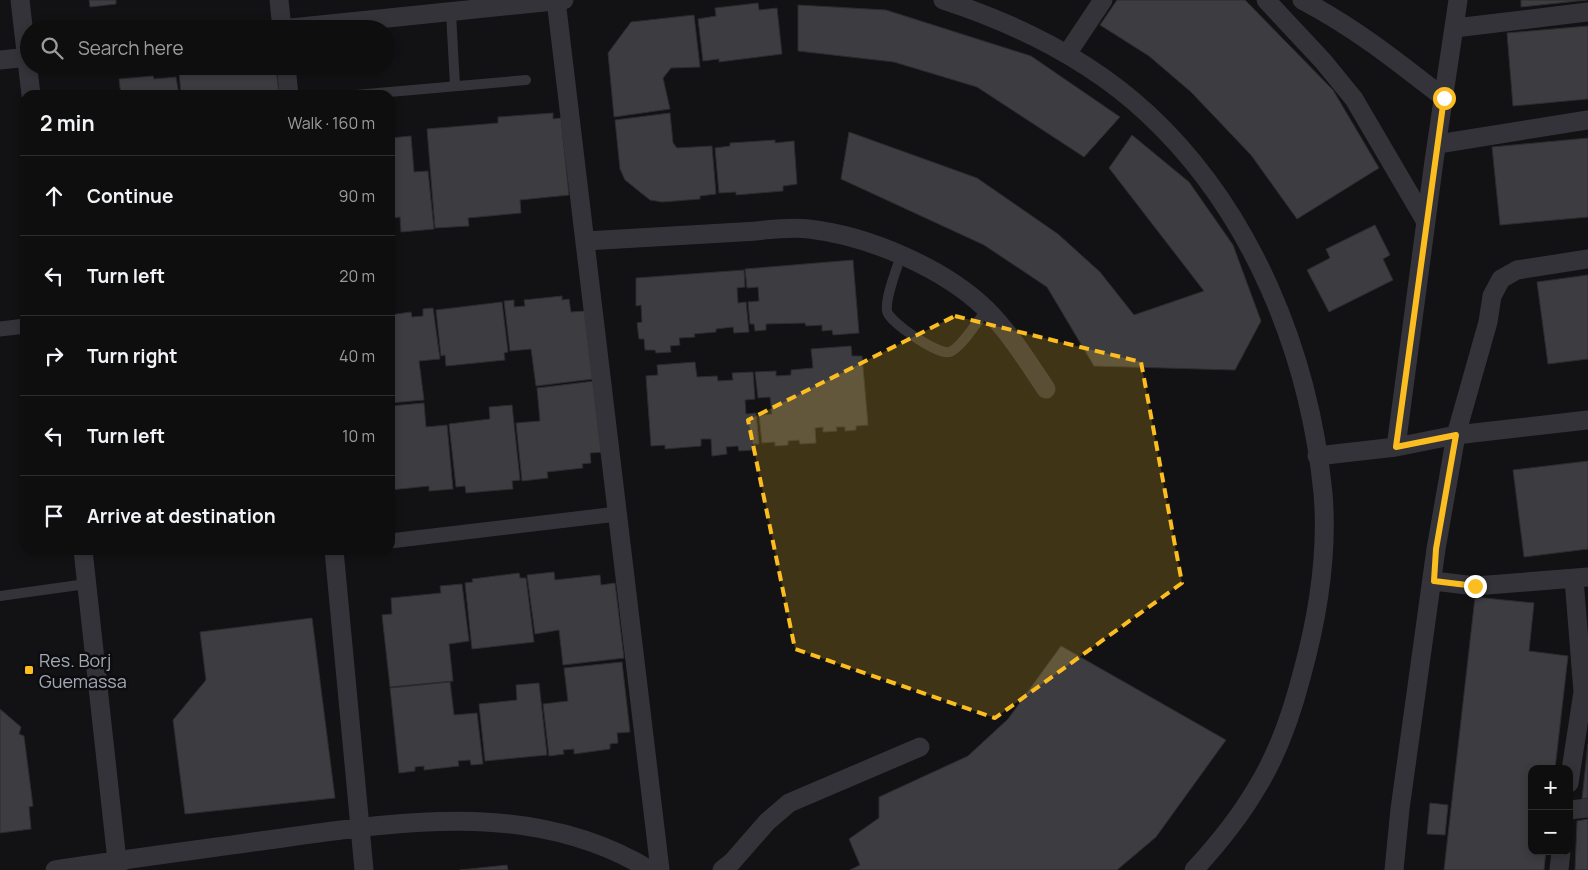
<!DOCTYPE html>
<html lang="en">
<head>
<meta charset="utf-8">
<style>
  body { margin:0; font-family:Manrope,sans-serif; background:#1c1c1d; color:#f1f3f6 }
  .controls { position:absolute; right:15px; bottom:15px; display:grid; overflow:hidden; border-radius:10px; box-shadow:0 2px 8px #0003 }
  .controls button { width:45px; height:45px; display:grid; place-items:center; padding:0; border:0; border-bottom:1px solid #2e2e2f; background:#0e0e0f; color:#f1f3f6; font:25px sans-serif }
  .stop { position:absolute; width:15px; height:15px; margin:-11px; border:4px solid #fcbd21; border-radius:50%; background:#fff }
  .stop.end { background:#fcbd21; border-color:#fff; box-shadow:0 1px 5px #0008 }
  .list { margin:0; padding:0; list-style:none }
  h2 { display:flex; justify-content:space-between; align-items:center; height:65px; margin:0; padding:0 20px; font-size:21px }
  h2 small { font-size:16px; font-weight:400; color:#9b9c9e }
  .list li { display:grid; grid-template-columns:32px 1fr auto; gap:15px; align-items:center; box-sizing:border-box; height:80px; padding:0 20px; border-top:1px solid #2e2e2f }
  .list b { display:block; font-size:19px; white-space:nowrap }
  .list em { font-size:16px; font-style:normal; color:#9b9c9e }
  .icon { flex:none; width:28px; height:28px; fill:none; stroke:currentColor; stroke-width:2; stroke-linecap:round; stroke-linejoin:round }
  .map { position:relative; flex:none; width:1588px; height:870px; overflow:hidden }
  .search { position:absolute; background:#0e0e0f; box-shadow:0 2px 8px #0003; left:20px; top:20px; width:375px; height:55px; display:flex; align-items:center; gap:12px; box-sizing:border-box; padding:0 18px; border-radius:28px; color:#9b9c9e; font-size:19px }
  .panel { position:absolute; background:#0e0e0f; box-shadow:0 2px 8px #0003; left:20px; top:90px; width:375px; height:465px; border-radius:15px }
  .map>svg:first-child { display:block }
  .building { fill:#3c3c41; stroke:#2c2c30 }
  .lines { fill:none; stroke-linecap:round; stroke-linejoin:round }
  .service { stroke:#333339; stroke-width:10 }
  .pedestrian { stroke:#333339; stroke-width:15 }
  .minor { stroke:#333339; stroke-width:19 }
  .route { stroke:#fcbd21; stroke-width:6 }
  .marked { fill:#fcbd21; fill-opacity:0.2; stroke:#fcbd21; stroke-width:4; stroke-dasharray:10 6; stroke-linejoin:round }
  .poi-dot { fill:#fcbd21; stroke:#0d0d0f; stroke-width:2 }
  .labels { text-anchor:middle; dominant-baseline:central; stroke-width:5; stroke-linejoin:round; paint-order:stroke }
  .poi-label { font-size:18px; fill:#a2a7b5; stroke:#0d0d0f; text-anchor:start }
</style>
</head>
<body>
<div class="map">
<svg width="1588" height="870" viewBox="0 0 1588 870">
  <rect width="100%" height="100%" fill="#121214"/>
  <path class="building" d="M89 0H116V4L90 7Z
    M1117 0H1245L1333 90 1379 168 1297 219 1251 155 1191 92 1149 56 1100 25Z
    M1521 0H1587L1521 7Z
    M758 3 759 10 777 8 782 54 719 62V59L703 61 698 19 716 16 715 8Z
    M798 5 886 10 1031 56 1120 117 1084 157 977 87 894 62 798 51Z
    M694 15 700 67 671 68 663 78 670 109 614 117 608 53 631 22Z
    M1588 26V99L1513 106 1507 33Z
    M237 66 276 67 279 95H181L179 72 214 68V73L238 71Z
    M153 76 154 79 176 77 179 95H121L119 79Z
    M553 113V119L561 118 569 195 520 200 521 213 468 218 469 226 435 228 427 129 498 123V117Z
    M670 113 673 143 677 148 712 146 716 194 700 196V199L662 202 650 200 625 180 620 169 615 120Z
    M849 132 977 178 1058 234 1100 272 1134 315 1204 291 1109 168 1132 135 1189 182 1233 245 1261 321 1235 370 1094 366 1047 287 984 245 841 179Z
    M411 136 414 172 428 171 434 229 401 232 400 217 390 218V138Z
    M1588 138V217L1500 225 1492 147Z
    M775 140V143L794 141 797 184 783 186V191L736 195V192L719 193 715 148 730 146V143Z
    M1375 225 1390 255 1383 259 1393 280 1329 312 1307 270 1330 258 1326 249Z
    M853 260 859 333 833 335 832 330 822 331V325L806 326 805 323 766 324V330L755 331 754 324H750L748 302 759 301 758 287 747 288 745 269Z
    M744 270 745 287 737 288 738 303 746 302 749 332 734 333 733 327 716 329V332L694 334 695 337 679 338 680 345 670 346 671 352 656 353 655 350H645L644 339H639L637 323 642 322 641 305 636 306V278Z
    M1588 275V359L1548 364 1537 282Z
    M562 296V300L569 299 571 312 585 311 593 379 536 386 531 349 510 351 504 301 514 300V307L525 306 524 300Z
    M502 302 508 352 504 353 505 360 446 366 445 355 441 356 436 310Z
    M433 308 440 359 419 361 424 400 390 403V315L411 312 412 317 423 316V309Z
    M851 346 852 356H862L868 425 856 426V430L845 431V427H836L837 431 823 432V427L815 428 816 443 800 444 799 440 788 441V445L775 446V442L762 443 759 415 772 414 770 397 758 398 755 372 776 371V376L791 375V370L813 368 811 349Z
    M695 362 697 377 717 376 718 381 733 380 732 373 753 372 755 399 745 400 746 414 756 413 759 444H753V450L739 451 738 446 726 447 727 454 712 456 711 439H701V446L665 449V445L651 446 646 376 658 375 657 365Z
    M595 381 604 452 590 453 591 463 582 464 583 468 547 472 548 478 522 481 516 423 540 421 537 388Z
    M424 403 426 427 447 425 453 489 429 491V486L390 490V406Z
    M512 405 520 480 512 481 513 489 466 493 465 486 456 487 449 424 490 419 489 407Z
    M1588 461V549L1524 557 1513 470Z
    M554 572 555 580 600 575 601 585 615 583 624 658 563 665 559 630 535 634 527 575Z
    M519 573 520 578H526L534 642 472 649 465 583 473 582 472 579Z
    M462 584 469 641 449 644 453 681 390 687 382 615 392 614 391 598 441 593 440 586Z
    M1475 597 1534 603 1529 651 1568 656 1555 769H1532V851H1546L1544 870H1444Z
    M312 618 335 798 185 814 173 720 206 680 200 632Z
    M1061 646 1226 740 1156 837 1117 870H850L860 865 849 839 879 818V797L968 756 1008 719Z
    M622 662 630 732 617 733 618 743 610 744V749L574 754V749L563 750 564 754 549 756 543 704 568 701 564 668Z
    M450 682 454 715 477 713 483 764 471 765 470 760 458 761 459 766 424 770V766L415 767V771L399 773 390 688Z
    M539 683 547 755 485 761 479 704 517 700 516 685Z
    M0 709 21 727 19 734 24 736 33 806 29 807 31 829 0 833Z
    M1588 744V798L1582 799Z
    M1430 803 1448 805 1445 835 1427 834Z
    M1588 819V870H1575L1577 821Z
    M507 865 508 870H460Z"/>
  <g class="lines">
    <path class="service" d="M451 13 455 86
      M355 95 526 80
      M901 255C897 269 885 297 887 311 889 322 938 355 949 352 960 350 979 319 987 309
      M0 596 86 584"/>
    <path class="pedestrian" d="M0 329 25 326
      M390 541 617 514"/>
    <path class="minor" d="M20 0 31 95
      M279 0 282 29
      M556 0 660 870
      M943 0C1017 24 1090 60 1148 114 1252 211 1309 353 1323 493 1328 553 1318 616 1302 674 1292 713 1278 754 1256 789 1239 818 1217 845 1194 870
      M1266 0 1323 61 1354 99 1426 222
      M1302 0C1354 27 1398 62 1444 98
      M1455 28 1588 12
      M281 29 564 0
      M1067 54 1103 0
      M0 60 29 57
      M286 66 289 95
      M1438 144 1588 120
      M585 241C637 238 689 235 741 232 763 231 788 226 809 229 869 236 944 268 987 310 1010 333 1028 362 1046 389
      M1396 447 1434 161 1458 0
      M1317 456 1396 447 1456 435 1588 420
      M83 550 118 870
      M334 550 364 870
      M1574 579 1583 692
      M1434 581 1475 586 1588 577
      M1569 783 1583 692H1588
      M1569 810 1588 808
      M55 870C126 859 197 850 268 840 398 822 532 798 650 870
      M722 870 732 862 767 822 789 803 920 747
      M1394 870 1400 809 1436 549 1456 435 1488 322 1492 296 1501 279 1517 270 1588 259
      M1559 870 1561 851"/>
  </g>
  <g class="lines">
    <path class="route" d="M1444 98 1396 447 1456 435 1436 549 1434 581 1475 586"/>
  </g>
  <path class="marked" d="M955 316 1141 362 1182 583 995 718 795 649 748 420Z"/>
  <rect class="poi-dot" x="24" y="665" width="10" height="10" rx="2.5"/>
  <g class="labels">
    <g class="poi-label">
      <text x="39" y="660">Res. Borj<tspan x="39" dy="21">Guemassa</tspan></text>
    </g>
  </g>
</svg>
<div class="controls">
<button>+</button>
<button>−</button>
</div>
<div class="stop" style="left:1444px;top:98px"></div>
<div class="stop end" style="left:1475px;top:586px"></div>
<div class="search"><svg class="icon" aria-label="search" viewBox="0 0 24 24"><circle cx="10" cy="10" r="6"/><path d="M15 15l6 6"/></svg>Search here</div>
<section class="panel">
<h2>2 min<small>Walk · 160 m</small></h2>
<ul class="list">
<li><svg class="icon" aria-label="ahead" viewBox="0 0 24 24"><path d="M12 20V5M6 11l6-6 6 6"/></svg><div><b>Continue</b></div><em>90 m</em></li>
<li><svg class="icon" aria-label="left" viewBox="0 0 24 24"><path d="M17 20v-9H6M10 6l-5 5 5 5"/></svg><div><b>Turn left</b></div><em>20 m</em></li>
<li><svg class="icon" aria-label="right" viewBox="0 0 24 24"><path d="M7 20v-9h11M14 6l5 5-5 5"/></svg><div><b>Turn right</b></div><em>40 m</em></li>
<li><svg class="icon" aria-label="left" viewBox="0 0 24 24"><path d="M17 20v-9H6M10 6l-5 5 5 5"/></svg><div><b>Turn left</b></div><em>10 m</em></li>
<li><svg class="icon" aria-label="arrive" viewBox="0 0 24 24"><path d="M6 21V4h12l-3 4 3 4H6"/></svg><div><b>Arrive at destination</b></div></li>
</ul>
</section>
</div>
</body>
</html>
